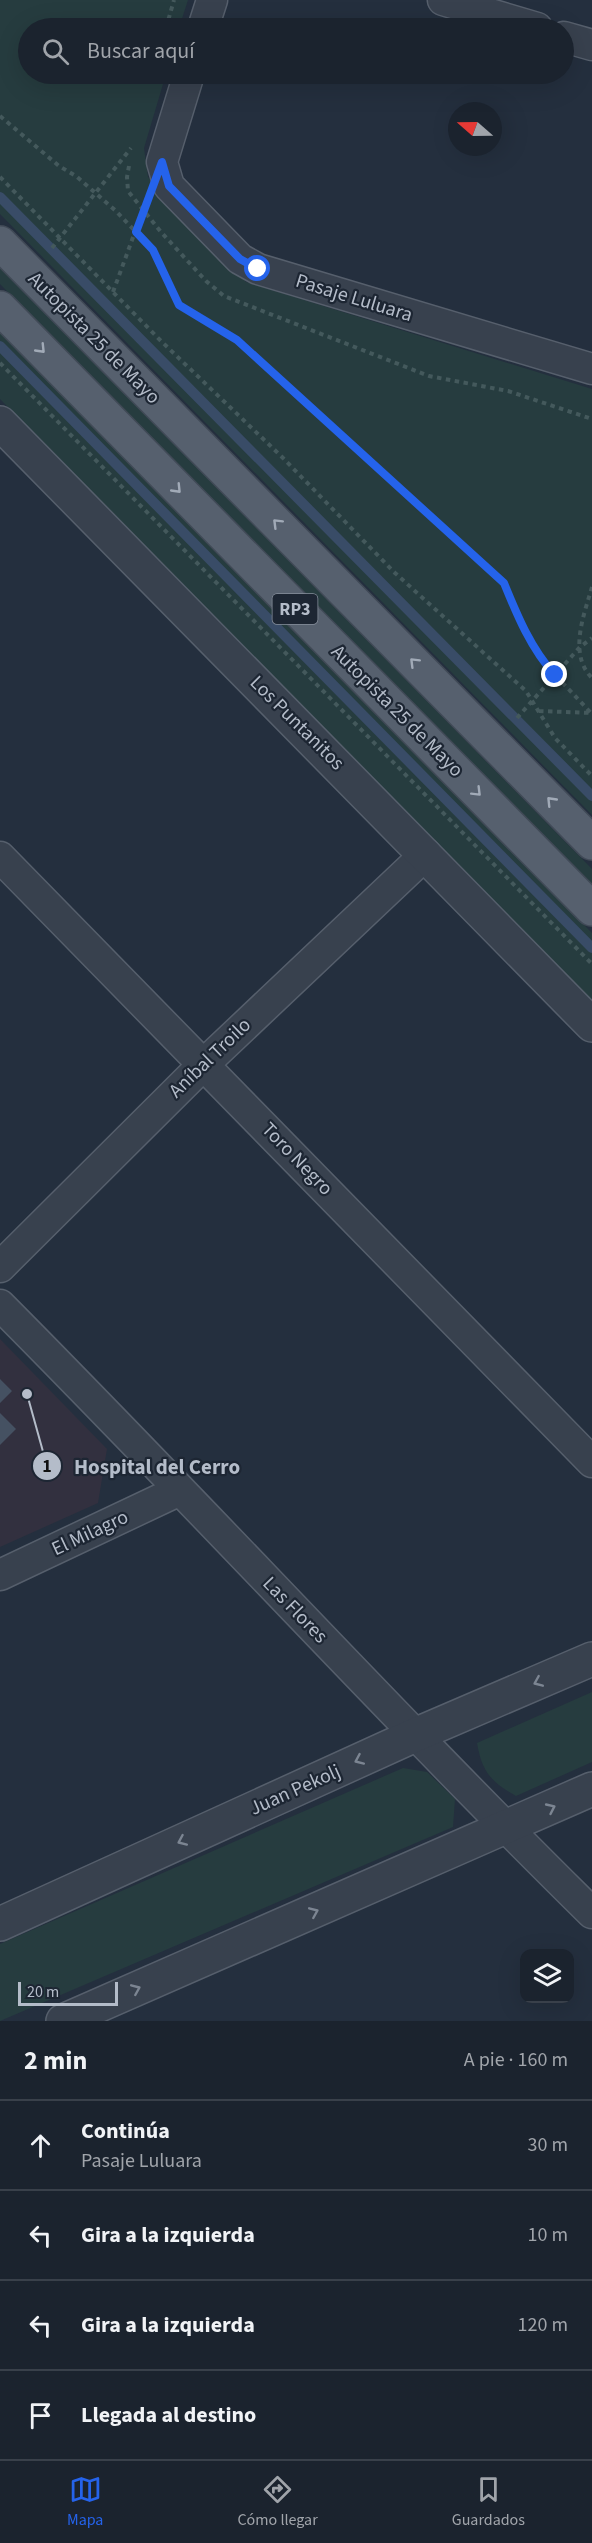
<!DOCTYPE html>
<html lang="es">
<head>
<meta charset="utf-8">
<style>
  body { margin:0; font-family:"Source Sans 3",sans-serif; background:#282f3a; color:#f1f3f6 }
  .controls { position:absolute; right:18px; bottom:18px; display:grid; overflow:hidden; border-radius:12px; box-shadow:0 6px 24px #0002 }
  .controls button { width:54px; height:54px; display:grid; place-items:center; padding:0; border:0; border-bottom:2px solid #39404a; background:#1b232e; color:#f1f3f6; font:30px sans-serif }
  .compass { position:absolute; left:448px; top:102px; width:54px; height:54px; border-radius:50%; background:#1b232e; box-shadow:0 6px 24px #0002; rotate:290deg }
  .scale { position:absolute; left:18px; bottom:15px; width:100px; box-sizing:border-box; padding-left:6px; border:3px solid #b4bcc9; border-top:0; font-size:16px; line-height:21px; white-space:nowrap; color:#b4bcc9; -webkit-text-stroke:4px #1d2633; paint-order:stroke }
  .stop { position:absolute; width:18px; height:18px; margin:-14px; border:4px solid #2563eb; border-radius:50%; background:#fff }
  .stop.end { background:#2563eb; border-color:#fff; box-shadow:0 2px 6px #0008 }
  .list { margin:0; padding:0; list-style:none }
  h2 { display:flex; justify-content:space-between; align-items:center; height:78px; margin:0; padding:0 24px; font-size:26px }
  h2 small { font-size:20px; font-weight:400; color:#a0a4aa }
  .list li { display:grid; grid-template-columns:39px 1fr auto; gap:18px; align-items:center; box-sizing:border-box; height:90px; padding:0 24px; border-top:2px solid #39404a }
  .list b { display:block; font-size:22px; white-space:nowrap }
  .list p { margin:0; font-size:20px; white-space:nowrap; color:#a0a4aa }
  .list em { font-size:20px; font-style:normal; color:#a0a4aa }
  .icon { flex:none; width:33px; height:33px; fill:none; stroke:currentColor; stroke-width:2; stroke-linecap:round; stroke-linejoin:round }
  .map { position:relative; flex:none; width:592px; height:2021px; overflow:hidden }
  .search { position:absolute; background:#1b232e; box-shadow:0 6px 24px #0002; left:18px; right:18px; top:18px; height:66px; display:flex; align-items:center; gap:15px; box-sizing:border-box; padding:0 21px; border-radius:33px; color:#a0a4aa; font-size:22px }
  .sheet { height:438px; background:#1b232e }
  nav { display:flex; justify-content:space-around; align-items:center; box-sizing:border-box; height:84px; border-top:2px solid #39404a; background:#1b232e; font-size:16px; color:#a0a4aa }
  nav a { display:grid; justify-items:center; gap:3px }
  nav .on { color:#2563eb }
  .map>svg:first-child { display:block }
  .medical { fill:#32303f }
  .green { fill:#263c3f }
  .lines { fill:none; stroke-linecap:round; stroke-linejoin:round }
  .stream { stroke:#394c67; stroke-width:10 }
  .building { fill:#455162 }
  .minor-casing { stroke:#565f6c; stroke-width:33 }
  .tertiary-casing { stroke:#565f6c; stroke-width:36 }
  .primary-casing { stroke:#414a57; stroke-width:36 }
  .path { stroke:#44595c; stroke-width:4; stroke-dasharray:4.5 4.5; stroke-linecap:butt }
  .minor { stroke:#38414e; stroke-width:30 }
  .tertiary { stroke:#38414e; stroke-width:33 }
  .primary { stroke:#56606e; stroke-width:33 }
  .oneway { stroke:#a1aab7 }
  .oneway2 { stroke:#7c8592 }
  .route { stroke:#2563eb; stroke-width:8 }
  .labels { text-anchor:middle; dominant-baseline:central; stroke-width:4.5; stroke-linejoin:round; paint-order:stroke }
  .shield { fill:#1d2633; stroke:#878f9c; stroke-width:1.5 }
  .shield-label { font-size:18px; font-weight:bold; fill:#b4bcc9 }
  .street-label { font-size:20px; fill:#b4bcc9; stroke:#1d2633 }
  .leader { fill:none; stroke:#b4bcc9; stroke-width:2 }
  .callout-dot { fill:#b4bcc9; stroke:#1d2633; stroke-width:2 }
  .mark-label { font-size:18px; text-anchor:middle; font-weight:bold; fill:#111 }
  .callout-label { font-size:21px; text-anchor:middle; font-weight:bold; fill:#b4bcc9; stroke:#1d2633; stroke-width:4.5; stroke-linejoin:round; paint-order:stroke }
</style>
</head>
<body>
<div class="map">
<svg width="592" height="2021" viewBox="0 0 592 2021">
  <rect width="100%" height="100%" fill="#242f3e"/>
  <path class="medical" d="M0 1339 107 1449 98 1503 0 1547Z"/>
  <path class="green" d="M0 0H188L179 28H28V74H166L144 148 148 177 161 193 246 282 592 389V815L0 214Z
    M0 267 592 869V887L0 284Z
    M0 333 592 933V1001L0 399Z
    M592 1692V1762L516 1796C491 1782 482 1772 477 1743Z
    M403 1768 427 1772 455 1799 453 1827 0 2021V1944Z"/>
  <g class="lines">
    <path class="stream" d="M0 197 592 796
      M0 346 592 948"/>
  </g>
  <path class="building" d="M0 1379 12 1391 0 1403Z
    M0 1413 16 1429 0 1445Z"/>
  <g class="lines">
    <defs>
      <path id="minor" d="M443 0 537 28
        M203 28 212 0
        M564 37 592 45
        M189 74 162 162 169 186 240 259 258 269 592 369
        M0 857 592 1462
        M0 1267 204 1064 426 854
        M0 1305C200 1506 390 1714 592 1913
        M0 1575 180 1490"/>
      <path id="tertiary" d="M0 423 592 1025
        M0 1924 415 1735 592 1659
        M63 2021 592 1789"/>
      <path id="primary" d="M0 243 592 843
        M0 308 592 909"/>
    </defs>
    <use href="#minor" class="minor-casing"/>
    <use href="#tertiary" class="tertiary-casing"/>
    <use href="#primary" class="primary-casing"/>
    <path class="path" d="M166 28 174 0
      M0 116 59 166 76 176 116 211 153 250 179 305 237 340 504 583 520 621 544 663 592 714
      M129 166 127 177 128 191 161 232 206 281 224 296 429 376 508 391 592 419
      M0 177 161 341 282 457 395 573 526 691 555 738 592 776
      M52 248 131 148
      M113 292 143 210
      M0 363 592 964
      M592 587C584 615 568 654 592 678
      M539 711 592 713
      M517 718 580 647 592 638"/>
    <use href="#minor" class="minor"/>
    <use href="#tertiary" class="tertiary"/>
    <use href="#primary" class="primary"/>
  </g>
  <defs><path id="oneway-chevron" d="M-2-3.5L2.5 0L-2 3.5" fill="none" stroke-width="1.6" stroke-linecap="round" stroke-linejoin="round" transform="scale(1.5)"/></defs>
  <g class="oneway">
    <use href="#oneway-chevron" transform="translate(41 349) rotate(46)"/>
    <use href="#oneway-chevron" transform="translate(177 489) rotate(46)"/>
    <use href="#oneway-chevron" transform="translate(277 523) rotate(-135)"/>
    <use href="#oneway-chevron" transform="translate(414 662) rotate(-135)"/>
    <use href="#oneway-chevron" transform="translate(477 792) rotate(45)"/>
    <use href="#oneway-chevron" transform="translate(551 801) rotate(-134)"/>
  </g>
  <g class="oneway2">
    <use href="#oneway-chevron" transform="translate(538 1682) rotate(157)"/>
    <use href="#oneway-chevron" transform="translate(359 1760) rotate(156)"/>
    <use href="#oneway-chevron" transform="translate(551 1808) rotate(-25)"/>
    <use href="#oneway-chevron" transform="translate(182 1841) rotate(156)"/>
    <use href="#oneway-chevron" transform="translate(314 1912) rotate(-23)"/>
    <use href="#oneway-chevron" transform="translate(136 1989) rotate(-23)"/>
  </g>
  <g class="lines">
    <path class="route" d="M258 269 240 259 169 186 162 162 136 232 153 250 179 305 237 340 504 583C517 615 531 649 555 675"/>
  </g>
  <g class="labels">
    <rect class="shield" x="272.5" y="594" width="45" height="30" rx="4.5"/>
    <g class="shield-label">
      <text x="295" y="609">RP3</text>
    </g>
    <g class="street-label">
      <text transform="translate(354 298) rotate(17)">Pasaje Luluara</text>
      <text transform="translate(94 338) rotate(45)">Autopista 25 de Mayo</text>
      <text transform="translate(397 711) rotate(45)">Autopista 25 de Mayo</text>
      <text transform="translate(297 723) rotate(45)">Los Puntanitos</text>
      <text transform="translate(210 1058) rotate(-44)">Aníbal Troilo</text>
      <text transform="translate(297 1159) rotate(46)">Toro Negro</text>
      <text transform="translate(90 1533) rotate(-25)">El Milagro</text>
      <text transform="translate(295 1610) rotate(46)">Las Flores</text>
      <text transform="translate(295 1790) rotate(-24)">Juan Pekolj</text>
    </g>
  </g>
  <path class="leader" d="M27 1394L47 1466"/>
  <g class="callout-dot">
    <circle cx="27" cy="1394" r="6"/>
    <circle cx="47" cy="1466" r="15"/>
  </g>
  <g class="mark-label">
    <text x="47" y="1472">1</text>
  </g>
  <g class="callout-label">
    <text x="157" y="1474">Hospital del Cerro</text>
  </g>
</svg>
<div class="controls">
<button><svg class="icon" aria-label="layers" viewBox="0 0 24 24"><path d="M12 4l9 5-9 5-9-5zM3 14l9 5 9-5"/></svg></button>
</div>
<svg class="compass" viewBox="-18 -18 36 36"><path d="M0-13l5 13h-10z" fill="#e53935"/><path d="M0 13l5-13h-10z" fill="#a0a4aa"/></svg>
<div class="scale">20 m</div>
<div class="stop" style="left:258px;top:269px"></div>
<div class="stop end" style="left:555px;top:675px"></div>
<div class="search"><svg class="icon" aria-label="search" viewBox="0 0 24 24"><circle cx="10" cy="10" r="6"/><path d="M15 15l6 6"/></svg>Buscar aquí</div>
</div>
<section class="sheet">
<h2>2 min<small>A pie · 160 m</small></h2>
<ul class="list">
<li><svg class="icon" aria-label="ahead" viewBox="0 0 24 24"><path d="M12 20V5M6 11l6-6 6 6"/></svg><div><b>Continúa</b><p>Pasaje Luluara</p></div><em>30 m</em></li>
<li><svg class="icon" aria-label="left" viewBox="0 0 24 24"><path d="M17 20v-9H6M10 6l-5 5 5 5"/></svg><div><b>Gira a la izquierda</b></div><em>10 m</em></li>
<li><svg class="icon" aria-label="left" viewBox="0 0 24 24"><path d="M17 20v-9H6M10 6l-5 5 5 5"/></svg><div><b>Gira a la izquierda</b></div><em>120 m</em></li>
<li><svg class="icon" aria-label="arrive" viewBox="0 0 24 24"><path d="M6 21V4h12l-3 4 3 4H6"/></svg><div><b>Llegada al destino</b></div></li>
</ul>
</section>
<nav>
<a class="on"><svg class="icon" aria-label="map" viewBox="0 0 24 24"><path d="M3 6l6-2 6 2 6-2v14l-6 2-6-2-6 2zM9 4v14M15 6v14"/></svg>Mapa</a>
<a><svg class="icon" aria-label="directions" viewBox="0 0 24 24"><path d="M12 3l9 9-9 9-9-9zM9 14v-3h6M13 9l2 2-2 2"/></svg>Cómo llegar</a>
<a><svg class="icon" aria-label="saved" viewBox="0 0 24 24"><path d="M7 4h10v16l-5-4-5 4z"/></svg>Guardados</a>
</nav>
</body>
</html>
